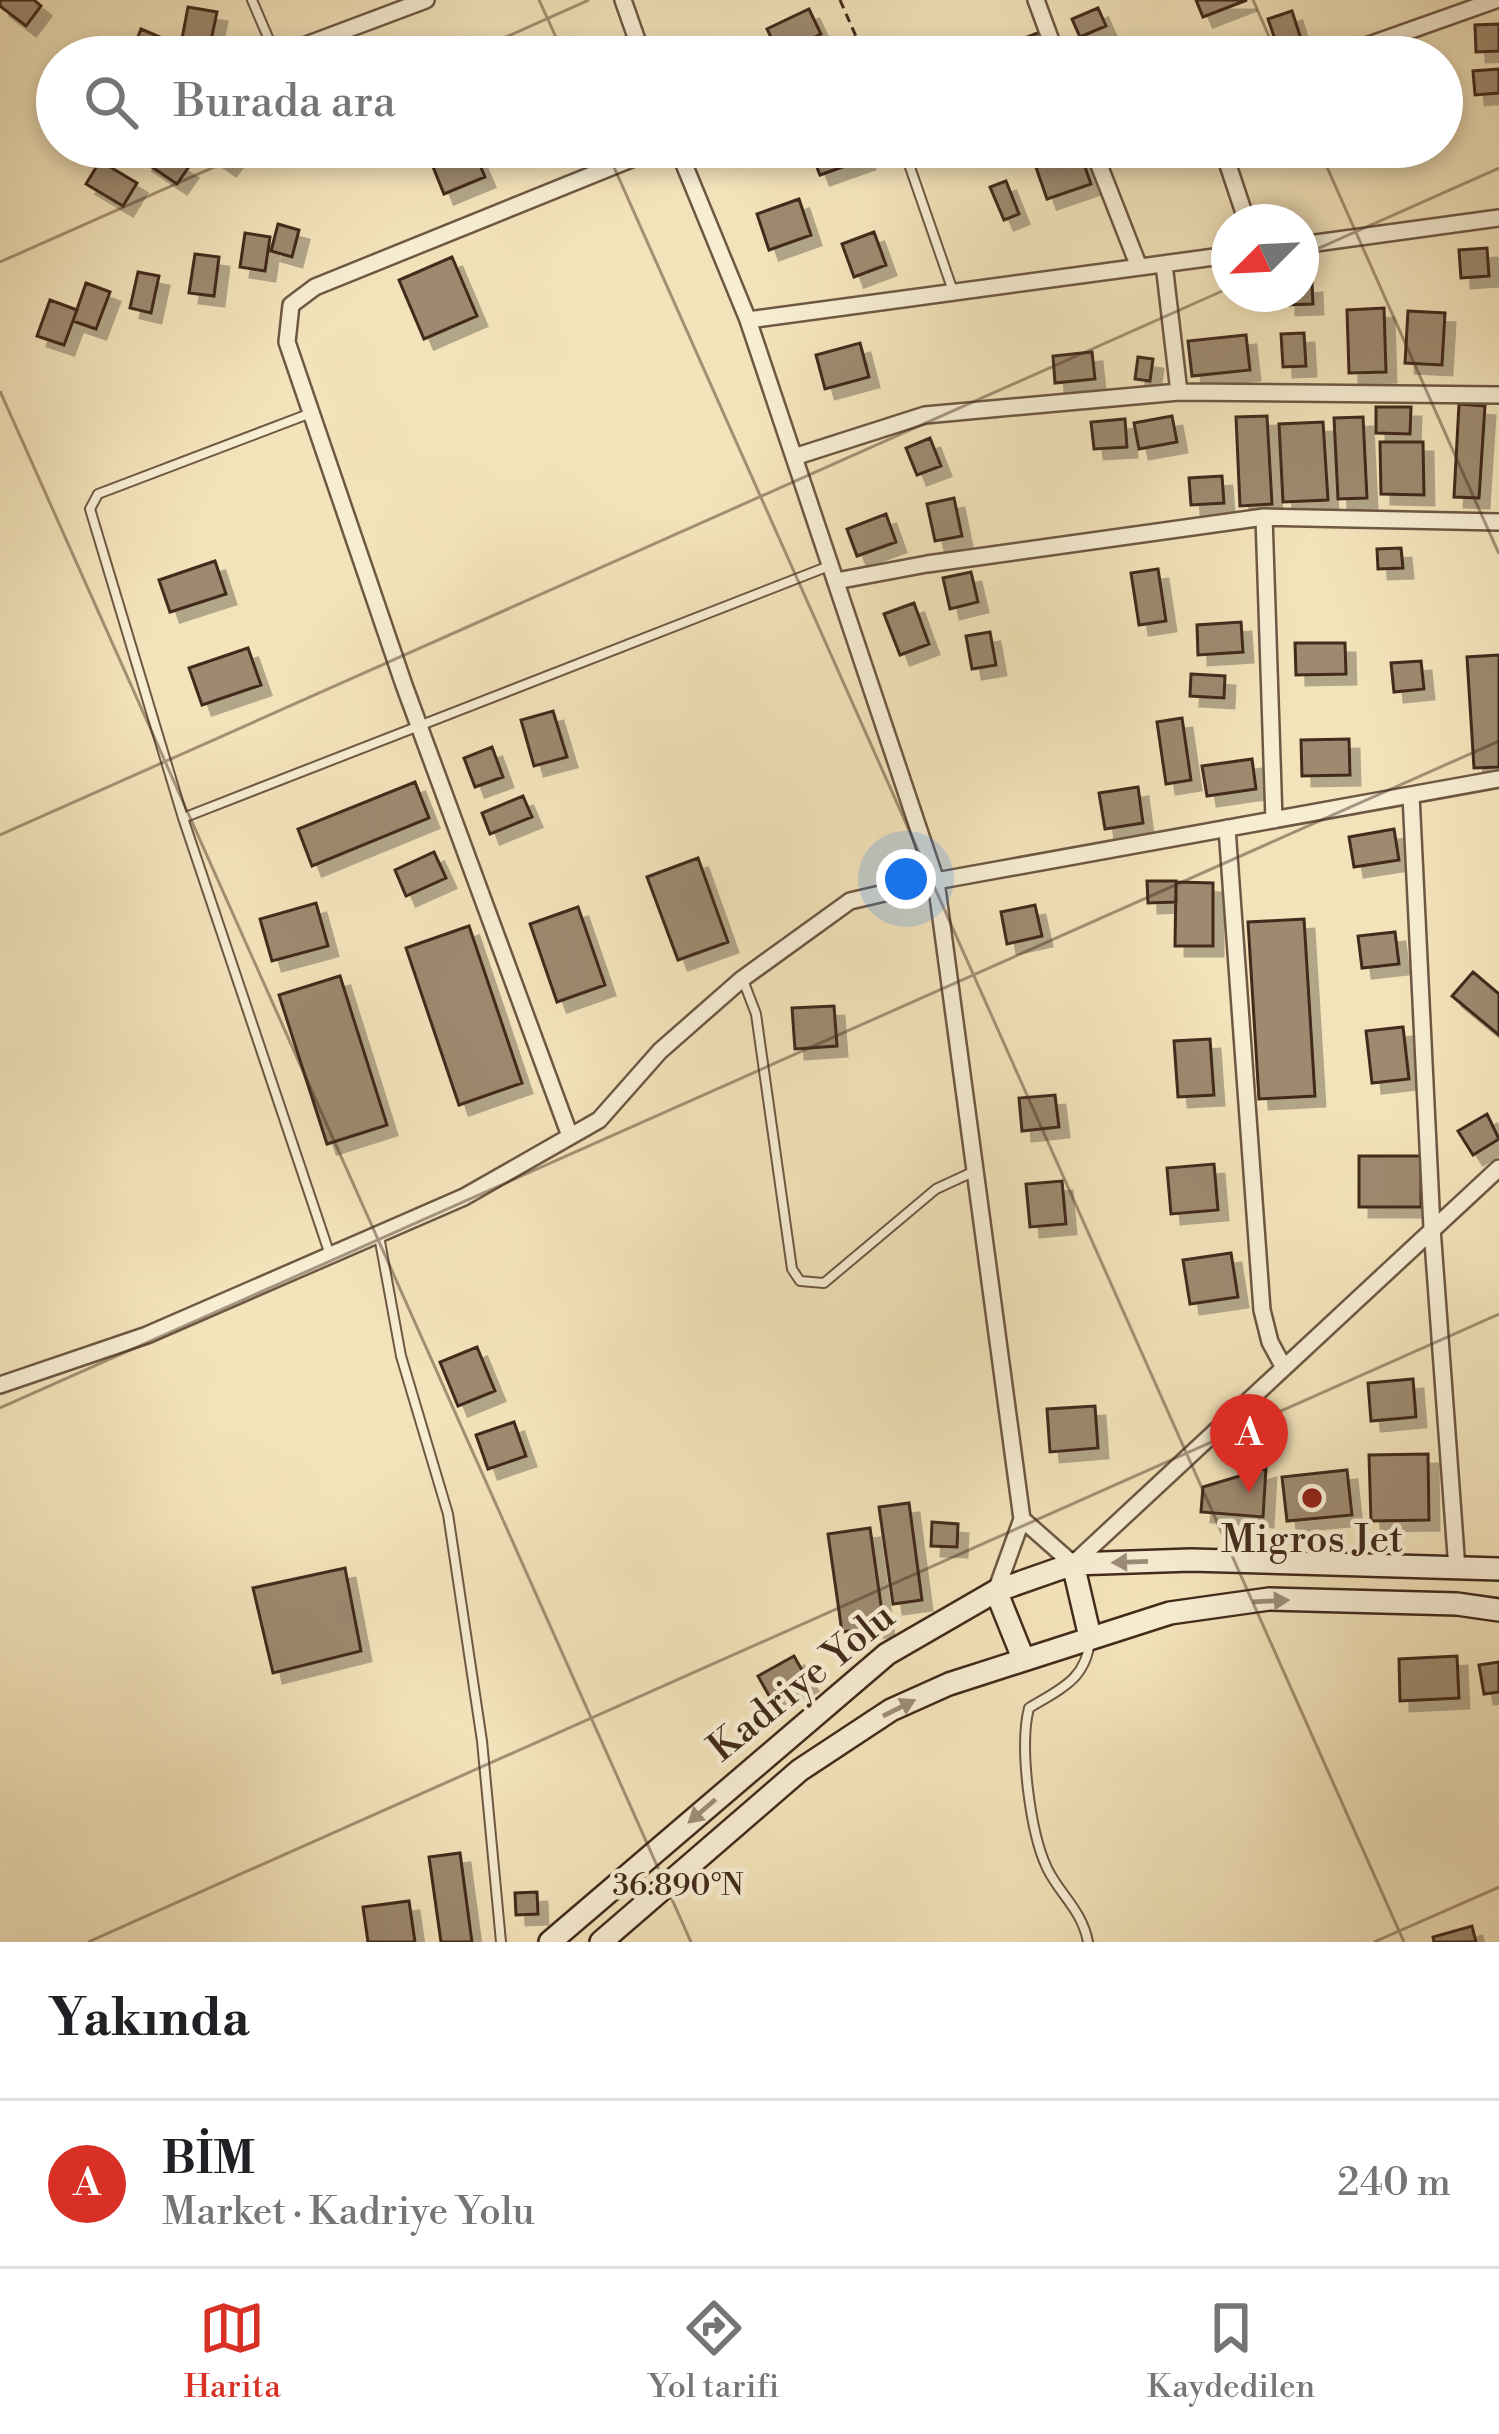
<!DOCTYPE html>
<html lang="tr">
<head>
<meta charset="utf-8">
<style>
  body { margin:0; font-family:"Libre Bodoni",serif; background:#f6f6f6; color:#202124 }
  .compass { position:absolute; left:1211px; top:204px; width:108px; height:108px; border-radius:50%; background:#fff; box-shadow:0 6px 18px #0003; rotate:246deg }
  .you { position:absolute; left:906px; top:879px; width:42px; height:42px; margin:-30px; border:9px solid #fff; border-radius:50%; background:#1a73e8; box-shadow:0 0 0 18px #1a73e833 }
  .badge { display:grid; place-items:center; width:78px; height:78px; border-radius:50%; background:#d93025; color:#fff; font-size:39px; font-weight:700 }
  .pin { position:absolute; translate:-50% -99px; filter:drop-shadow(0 3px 6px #0008) }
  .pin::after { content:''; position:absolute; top:63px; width:42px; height:36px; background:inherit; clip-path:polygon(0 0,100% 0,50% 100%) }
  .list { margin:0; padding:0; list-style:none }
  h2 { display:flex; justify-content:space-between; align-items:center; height:156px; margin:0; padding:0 48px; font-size:51px }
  h2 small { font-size:39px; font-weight:400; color:#757577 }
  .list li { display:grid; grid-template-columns:78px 1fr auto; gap:36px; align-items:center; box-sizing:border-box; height:168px; padding:0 48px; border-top:3px solid #e0e0e0 }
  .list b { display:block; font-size:45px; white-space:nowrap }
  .list p { margin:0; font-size:39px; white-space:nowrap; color:#757577 }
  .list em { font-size:39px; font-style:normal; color:#757577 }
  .icon { flex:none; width:66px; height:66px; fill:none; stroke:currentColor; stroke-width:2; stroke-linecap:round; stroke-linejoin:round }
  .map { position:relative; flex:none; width:1499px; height:1942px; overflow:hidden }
  .search { position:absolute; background:#fff; box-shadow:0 6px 18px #0003; left:36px; right:36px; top:36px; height:132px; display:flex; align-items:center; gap:30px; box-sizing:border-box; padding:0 42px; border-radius:66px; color:#757577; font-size:45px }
  .sheet { height:324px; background:#fff }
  nav { display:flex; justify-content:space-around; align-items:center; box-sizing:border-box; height:168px; border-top:3px solid #e0e0e0; background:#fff; font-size:33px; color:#757577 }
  nav a { display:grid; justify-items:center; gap:6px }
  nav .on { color:#d93025 }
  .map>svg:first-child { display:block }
  .building { fill:#9e8a6f; stroke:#422a1c; stroke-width:3; filter:url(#shadow) }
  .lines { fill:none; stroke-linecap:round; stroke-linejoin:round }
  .lane-casing { stroke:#6e5844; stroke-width:12 }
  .street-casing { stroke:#6e5844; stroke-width:20 }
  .secondary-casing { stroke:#422a1c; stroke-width:26 }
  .path { stroke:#422a1c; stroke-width:3; stroke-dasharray:9 6; stroke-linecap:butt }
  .lane { stroke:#f7edd3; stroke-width:8 }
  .street { stroke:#f7edd3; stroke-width:15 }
  .secondary { stroke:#f7edd3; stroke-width:21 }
  .oneway { fill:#9c8c78 }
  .ticks { fill:none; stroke:#422a1c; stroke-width:3; stroke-opacity:0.45 }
  .poi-dot { fill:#8f2418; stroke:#f7edd3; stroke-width:4.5 }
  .labels { text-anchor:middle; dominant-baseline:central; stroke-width:9; stroke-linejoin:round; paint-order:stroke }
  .poi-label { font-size:39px; fill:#422a1c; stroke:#f7edd3 }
  .street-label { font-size:39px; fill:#422a1c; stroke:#f7edd3 }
  .ticks-label { font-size:30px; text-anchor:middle; fill:#422a1c; stroke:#f7edd3; stroke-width:9; stroke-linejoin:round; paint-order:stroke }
</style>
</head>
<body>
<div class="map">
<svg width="1499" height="1942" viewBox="0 0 1499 1942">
  <defs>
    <filter id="shadow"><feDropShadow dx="10" dy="10" stdDeviation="0" flood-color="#0004"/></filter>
  </defs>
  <rect width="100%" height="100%" fill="#f3e3bb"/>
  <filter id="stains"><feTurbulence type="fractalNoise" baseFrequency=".00167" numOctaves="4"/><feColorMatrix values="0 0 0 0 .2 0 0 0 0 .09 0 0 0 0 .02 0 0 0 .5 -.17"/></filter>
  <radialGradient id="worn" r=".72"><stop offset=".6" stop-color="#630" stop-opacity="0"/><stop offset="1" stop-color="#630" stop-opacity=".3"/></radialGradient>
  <path class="building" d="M0 0H34L41 6 26 26 0 6Z
    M1196 0H1247L1203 17Z
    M188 7 217 12 209 50 181 44Z
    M1098 8 1106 26 1080 37 1072 19Z
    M809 9 821 34 779 54 767 29Z
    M1292 11 1302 42 1279 51 1268 19Z
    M1499 24V51L1476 52 1475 25Z
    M141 29 160 37 151 57H130Z
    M1040 32 1049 57H1000L997 49Z
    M94 43 115 49 113 57H90Z
    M1499 69V93L1475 95 1473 71Z
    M152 147 188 168 177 184 143 161Z
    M199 147H226L235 154 226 166Z
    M425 147H472L485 177 444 194Z
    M825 147H861L865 159 820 175 811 152Z
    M1029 147H1078L1091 184 1047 199Z
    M100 161 137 183 123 206 86 184Z
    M1006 181 1019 214 1004 220 990 187Z
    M799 199 811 235 769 250 757 214Z
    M278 224 299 230 292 257 271 251Z
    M874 232 886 265 854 277 842 244Z
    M245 233 270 237 265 271 240 267Z
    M1487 248 1489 276 1461 278 1459 250Z
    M195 254 219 257 214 296 189 293Z
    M452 257 477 316 424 339 399 280Z
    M138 272 159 276 151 313 130 308Z
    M86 283 110 292 96 329 73 321Z
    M1312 283 1313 304 1286 305V294H1301V284Z
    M50 300 77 310 64 345 37 336Z
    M1384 308 1386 372 1349 373 1347 310Z
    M1408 311 1445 313 1442 365 1405 363Z
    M1304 333 1306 366 1283 367 1281 334Z
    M1246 335 1250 370 1192 376 1188 341Z
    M860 343 869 377 825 389 816 355Z
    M1092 352 1095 379 1055 383 1053 356Z
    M1138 357 1153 359 1150 381 1135 379Z
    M1459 404 1485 406 1479 498 1454 497Z
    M1376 407H1411L1410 434 1376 433Z
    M1172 416 1177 442 1139 449 1134 423Z
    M1267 416 1272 504 1240 506 1236 417Z
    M1363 417 1367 498 1338 499 1334 418Z
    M1125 419 1127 447 1094 449 1091 422Z
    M1323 422 1328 500 1283 502 1279 424Z
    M930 438 941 466 917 475 906 448Z
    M1380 442H1423L1424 495 1381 494Z
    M1222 476 1224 503 1191 505 1189 478Z
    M954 498 962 536 935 541 927 504Z
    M886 514 896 542 857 556 847 529Z
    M1401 548 1403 568 1378 569 1377 549Z
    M215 561 226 594 170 612 159 580Z
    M1158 569 1166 621 1139 625 1131 573Z
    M971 572 978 602 950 609 943 578Z
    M914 603 929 644 900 655 884 614Z
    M1241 622 1243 652 1198 655 1197 625Z
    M990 632 996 665 972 669 966 636Z
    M1295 643H1345L1346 674 1296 675Z
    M248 648 261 685 202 705 189 668Z
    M1499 655V767L1474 768 1467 657Z
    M1421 661 1424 689 1394 692 1391 663Z
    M1191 674 1225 676 1224 698 1190 696Z
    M553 711 567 757 534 766 521 720Z
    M1182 718 1191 780 1166 784 1157 722Z
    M1349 739 1350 775 1302 776 1301 740Z
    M492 747 503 777 475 787 464 758Z
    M1252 759 1256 789 1207 796 1202 766Z
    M415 782 429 818 312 866 298 829Z
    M1138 787 1143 823 1105 829 1099 793Z
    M523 796 532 817 490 834 482 813Z
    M1394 829 1399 860 1354 867 1349 837Z
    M434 852 446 878 406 896 395 870Z
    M698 858 728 942 678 960 647 877Z
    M1147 881H1176V902L1148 903Z
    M1176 882 1213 883V946H1175Z
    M316 903 328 946 272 961 260 919Z
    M1035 905 1042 936 1007 944 1001 912Z
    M578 907 605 985 557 1002 530 924Z
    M1304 919 1315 1096 1259 1099 1248 922Z
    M469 926 522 1083 459 1105 406 948Z
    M1395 932 1399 964 1362 968 1358 936Z
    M1473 972 1499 994V1035L1452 996Z
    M340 976 387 1125 327 1144 279 995Z
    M834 1006 837 1046 795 1049 792 1008Z
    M1403 1027 1409 1079 1372 1083 1366 1031Z
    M1210 1039 1214 1095 1178 1097 1174 1041Z
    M1055 1095 1059 1127 1022 1131 1019 1098Z
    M1487 1114 1499 1139 1473 1155 1458 1131Z
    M1359 1156H1421V1207H1359Z
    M1214 1164 1218 1210 1171 1214 1167 1168Z
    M1062 1181 1066 1224 1030 1227 1026 1184Z
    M1231 1253 1238 1297 1190 1304 1183 1260Z
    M477 1347 495 1391 458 1406 440 1362Z
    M1413 1379 1416 1417 1371 1421 1368 1383Z
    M1095 1406 1098 1448 1050 1452 1047 1409Z
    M514 1422 526 1456 488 1469 476 1435Z
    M1428 1454 1429 1520 1371 1521 1369 1455Z
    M1266 1468 1263 1517 1201 1512 1203 1487Z
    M1347 1470 1352 1515 1287 1521 1282 1477Z
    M909 1503 922 1600 893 1604 879 1507Z
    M932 1522 958 1524 957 1547 931 1546Z
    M870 1528 884 1626 842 1632 828 1534Z
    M345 1568 361 1651 273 1673 253 1588Z
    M794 1656 808 1681 772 1701 758 1676Z
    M1457 1656 1459 1698 1400 1701 1399 1659Z
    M1499 1662V1692L1484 1694 1479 1665Z
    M460 1853 472 1942H441L429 1857Z
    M537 1892 538 1914 516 1915 515 1893Z
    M409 1901 415 1942H368L363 1907Z
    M1472 1926 1476 1942H1434L1433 1937Z"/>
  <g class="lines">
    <defs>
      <path id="lane" d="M252 0 276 56
        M903 147 953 291
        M183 818 90 509 98 494 311 413
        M743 980 756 1014 792 1269 800 1281 824 1283 936 1189 975 1171
        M379 1236 401 1356 448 1514 482 1741 501 1942
        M330 1255 183 818 829 566
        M1088 1942C1082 1910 1060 1895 1047 1868 1030 1832 1019 1746 1029 1708 1060 1689 1086 1680 1090 1640"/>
      <path id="street" d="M623 0 643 57
        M1036 0 1057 57
        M274 57 426 0
        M1335 57 1496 0
        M677 147 748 320 936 881 1022 1519 996 1591
        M1092 147 1139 267
        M1222 147 1247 222
        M1301 245 1499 218
        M1164 264 1179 392
        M748 320 1229 255
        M794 457 925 415 1179 392 1499 395
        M1264 517 1274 820
        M836 581 927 564 1264 517 1499 522
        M1411 795 1432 1228 1457 1569
        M1227 828 1262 1310 1270 1342 1283 1366
        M570 1136 404 685 287 342 291 305 315 287 661 147
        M0 1385 147 1335 464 1197 599 1120 660 1051 742 979 850 901 936 881 1499 779
        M1022 1519 1073 1564 1499 1168"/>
      <path id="secondary" d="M1073 1564 1090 1637
        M996 1591 1023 1658
        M550 1942 887 1654 996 1591 1073 1564 1191 1560 1499 1569
        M601 1942 800 1770 891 1710 949 1684 1170 1613 1269 1599 1457 1604 1499 1610"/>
    </defs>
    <use href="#lane" class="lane-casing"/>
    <use href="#street" class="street-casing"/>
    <use href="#secondary" class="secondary-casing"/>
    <path class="path" d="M840 0 865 57"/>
    <use href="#lane" class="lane"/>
    <use href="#street" class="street"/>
    <use href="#secondary" class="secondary"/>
  </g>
  <defs><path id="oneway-solid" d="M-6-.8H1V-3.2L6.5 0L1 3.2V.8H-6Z" transform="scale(3)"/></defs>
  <g class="oneway">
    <use href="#oneway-solid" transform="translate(1130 1562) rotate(178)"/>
    <use href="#oneway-solid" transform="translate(1271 1601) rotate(-3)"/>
    <use href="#oneway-solid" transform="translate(899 1708) rotate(-27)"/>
    <use href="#oneway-solid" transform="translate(702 1811) rotate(139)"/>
  </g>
  <path class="ticks" d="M539 0 565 57M1253 0 1278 57M461 57 589 0M605 147 1404 1942M1318 147 1499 554M1301 256 1499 168M0 262 259 147M0 391 691 1942M0 835 1229 288M0 1408 1499 741M88 1942 1499 1314M1374 1942 1499 1887"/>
  <circle class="poi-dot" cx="1312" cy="1498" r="12"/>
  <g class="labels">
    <g class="poi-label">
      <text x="1312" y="1540">Migros Jet</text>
    </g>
    <g class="street-label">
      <text transform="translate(802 1683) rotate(-39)">Kadriye Yolu</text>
    </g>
  </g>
  <g class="ticks-label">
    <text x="678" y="1895">36.890°N</text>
  </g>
  <rect width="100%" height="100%" filter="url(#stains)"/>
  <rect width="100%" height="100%" fill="url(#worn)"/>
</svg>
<svg class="compass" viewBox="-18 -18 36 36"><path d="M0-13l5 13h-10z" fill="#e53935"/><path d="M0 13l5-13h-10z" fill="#757577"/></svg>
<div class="you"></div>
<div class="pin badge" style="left:1249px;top:1493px">A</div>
<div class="search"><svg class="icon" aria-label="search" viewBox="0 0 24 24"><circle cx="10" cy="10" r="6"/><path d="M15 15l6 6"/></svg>Burada ara</div>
</div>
<section class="sheet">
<h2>Yakında<small></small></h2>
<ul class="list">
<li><span class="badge">A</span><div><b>BİM</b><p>Market · Kadriye Yolu</p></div><em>240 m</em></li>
</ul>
</section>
<nav>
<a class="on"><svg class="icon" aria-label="map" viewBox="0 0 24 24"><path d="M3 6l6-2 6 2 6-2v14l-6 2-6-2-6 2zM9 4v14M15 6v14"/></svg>Harita</a>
<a><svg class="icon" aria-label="directions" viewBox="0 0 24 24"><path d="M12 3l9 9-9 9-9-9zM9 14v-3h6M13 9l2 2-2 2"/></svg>Yol tarifi</a>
<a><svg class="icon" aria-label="saved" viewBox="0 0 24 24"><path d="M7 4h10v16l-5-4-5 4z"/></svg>Kaydedilen</a>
</nav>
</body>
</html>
